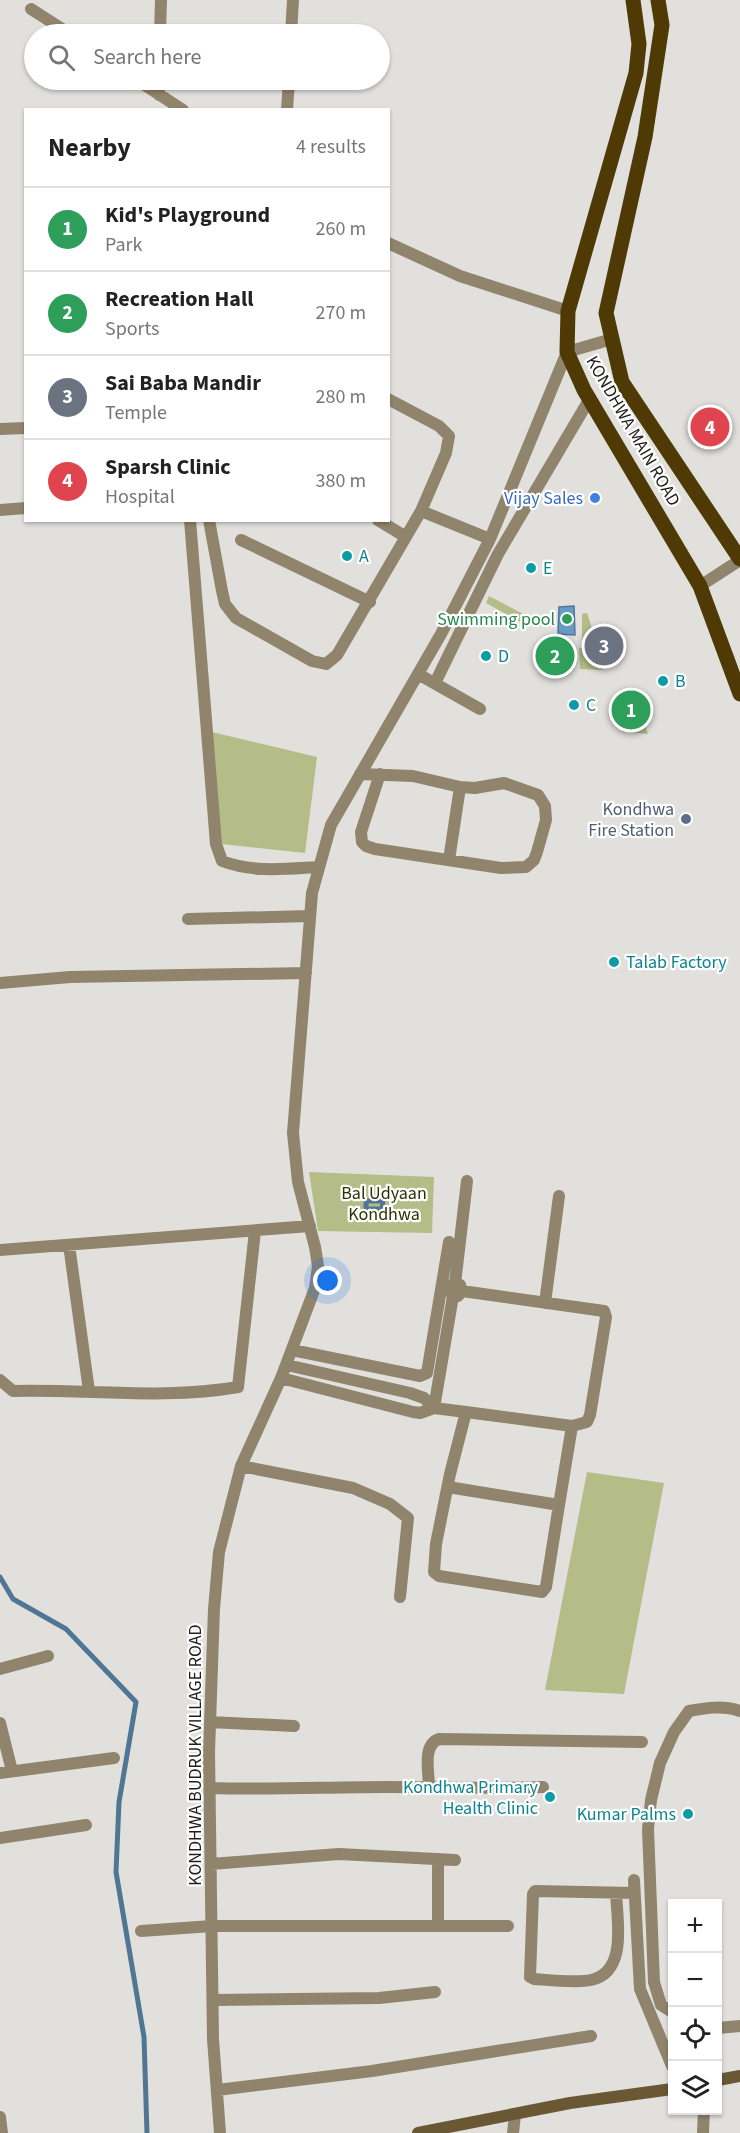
<!DOCTYPE html>
<html lang="en">
<head>
<meta charset="utf-8">
<style>
  body { margin:0; font-family:"Source Sans 3",sans-serif; background:#f2f2f2; color:#222 }
  .controls { position:absolute; right:18px; bottom:18px; display:grid; overflow:hidden; border-radius:0px; box-shadow:0 2px 4px #0004 }
  .controls button { width:54px; height:54px; display:grid; place-items:center; padding:0; border:0; border-bottom:2px solid #e0e0e0; background:#fff; color:#222; font:30px sans-serif }
  .you { position:absolute; left:328px; top:1281px; width:21px; height:21px; margin:-15px; border:4px solid #fff; border-radius:50%; background:#1a73e8; box-shadow:0 0 0 9px #1a73e833 }
  .badge { display:grid; place-items:center; width:39px; height:39px; border-radius:50%; background:#a13b14; color:#fff; font-size:20px; font-weight:700 }
  .pin { position:absolute; translate:-50% -50%; border:3px solid #fff; box-shadow:0 2px 6px #0006 }
  .list { margin:0; padding:0; list-style:none }
  h2 { display:flex; justify-content:space-between; align-items:center; height:78px; margin:0; padding:0 24px; font-size:26px }
  h2 small { font-size:20px; font-weight:400; color:#767676 }
  .list li { display:grid; grid-template-columns:39px 1fr auto; gap:18px; align-items:center; box-sizing:border-box; height:84px; padding:0 24px; border-top:2px solid #e0e0e0 }
  .list b { display:block; font-size:22px; white-space:nowrap }
  .list p { margin:0; font-size:20px; white-space:nowrap; color:#767676 }
  .list em { font-size:20px; font-style:normal; color:#767676 }
  .icon { flex:none; width:33px; height:33px; fill:none; stroke:currentColor; stroke-width:2; stroke-linecap:round; stroke-linejoin:round }
  .map { position:relative; flex:none; width:740px; height:2133px; overflow:hidden }
  .search { position:absolute; background:#fff; box-shadow:0 2px 4px #0004; left:24px; top:24px; width:366px; height:66px; display:flex; align-items:center; gap:15px; box-sizing:border-box; padding:0 21px; border-radius:33px; color:#767676; font-size:22px }
  .panel { position:absolute; background:#fff; box-shadow:0 2px 4px #0004; left:24px; top:108px; width:366px; height:414px; border-radius:0px }
  .map>svg:first-child { display:block }
  .green { fill:#b4bd87 }
  .water { fill:#679bc5; stroke:#517693; stroke-width:1.5 }
  .lines { fill:none; stroke-linecap:round; stroke-linejoin:round }
  .stream { stroke:#517693; stroke-width:5 }
  .street { stroke:#91846c; stroke-width:12 }
  .secondary { stroke:#6a5834; stroke-width:12 }
  .primary { stroke:#4f3905; stroke-width:15 }
  .shop-dot { fill:#3f7fe0; stroke:#fff; stroke-width:2 }
  .culture-dot { fill:#0f9aa8; stroke:#fff; stroke-width:2 }
  .leisure-dot { fill:#2e9e5b; stroke:#fff; stroke-width:2 }
  .service-dot { fill:#5c6f8a; stroke:#fff; stroke-width:2 }
  .labels { text-anchor:middle; dominant-baseline:central; stroke-width:4.5; stroke-linejoin:round; paint-order:stroke }
  .street-label { font-size:18px; fill:#1f1e1d; stroke:#fff }
  .shop-label { font-size:18px; fill:#366cbe; stroke:#fff; text-anchor:end }
  .culture-label { font-size:18px; fill:#0d838f; stroke:#fff; text-anchor:start }
  .leisure-label { font-size:18px; fill:#27864d; stroke:#fff; text-anchor:end }
  .service-label { font-size:18px; fill:#4e5e75; stroke:#fff; text-anchor:end }
  .park-label { font-size:18px; fill:#2d3302; stroke:#fff }
</style>
</head>
<body>
<div class="map">
<svg width="740" height="2133" viewBox="0 0 740 2133">
  <rect width="100%" height="100%" fill="#e1e0dd"/>
  <path class="green" d="M489 596 531 618 528 626 486 603Z
    M587 613 596 640 582 641V614Z
    M592 646 603 670 580 669 579 648Z
    M621 689H634L648 734 622 732Z
    M212 732 317 757 305 853 221 844Z
    M309 1172 434 1177 432 1233 318 1231Z
    M587 1472 664 1483 624 1694 545 1690Z"/>
  <path class="water" d="M574 606 575 635 558 634 559 607Z"/>
  <g class="lines">
    <path class="stream" d="M366 1201H383L382 1209H366Z
      M0 1577 13 1599 66 1629 136 1702 119 1802 116 1872 144 2037 147 2133"/>
    <path class="street" d="M31 9 70 34
      M160 34 161 0
      M291 34 293 0
      M137 80 183 110
      M159 95V80
      M287 110 289 80
      M388 243 460 276 568 311
      M388 399 439 426 449 436 446 453 421 511 490 539
      M0 429 26 428
      M0 510 26 508
      M190 520 216 844 222 861C254 873 284 869 318 867
      M209 520 222 591 225 604 236 618 312 661 326 664 337 655 421 511
      M378 520 406 537
      M241 540 370 602
      M700 586 740 560
      M418 674 480 709
      M435 683 498 554 589 400
      M360 774 413 776 460 787 475 788 504 783 538 795 545 806 546 820 537 852 534 860 526 867 501 868 375 849 366 846 362 842 361 832 380 774
      M449 860 460 787
      M188 919 310 916
      M0 983 70 977 306 973
      M69 1245 89 1391
      M0 1250 310 1226
      M455 1284 467 1181
      M462 1291 460 1285H452L449 1290 453 1296H458L462 1291 604 1311 606 1317 590 1415 587 1422 572 1426 466 1412 450 1474 436 1544 434 1572 439 1576 542 1592 546 1587 559 1505
      M545 1303 559 1196
      M292 1350 420 1376 427 1373 449 1242
      M287 1365 410 1393 424 1398 434 1408
      M281 1378 413 1412 420 1413 434 1408 466 1412
      M0 1380 13 1391C88 1389 164 1400 238 1387L255 1231
      M434 1408 453 1296
      M241 1466 353 1488 390 1504 408 1518 400 1597
      M448 1487 559 1505 572 1426
      M0 1669 48 1656
      M210 1722 294 1726
      M0 1723 12 1771
      M0 1773 114 1758
      M429 1787C429 1772 422 1745 439 1739L642 1742
      M210 1788C269 1790 329 1787 388 1787 440 1787 491 1789 543 1787
      M0 1838 86 1825
      M211 1864 339 1854 455 1860
      M634 1880 640 1989 672 2066
      M616 1893C617 1920 628 1972 591 1980 577 1983 549 1980 534 1979L530 1977 533 1894 535 1891 634 1893
      M438 1926V1859
      M141 1931 212 1926H508
      M214 2000 379 1998 435 1992
      M672 2012 661 2005 654 1982 648 1829 651 1800 660 1763 674 1732 689 1711C706 1708 723 1705 740 1711
      M718 2028 740 2026
      M217 2090 372 2071 591 2036
      M0 2117 2 2133
      M220 2133 213 2039 209 1752 214 1609 219 1552 241 1466 281 1378 315 1288 318 1266 315 1247 298 1182 293 1133 312 893 331 825 441 634 490 539 567 352 612 339
      M513 2133 515 2115
      M703 2133 704 2110"/>
    <path class="secondary" d="M718 2080 740 2076
      M418 2133 570 2103 672 2089"/>
    <path class="primary" d="M633 0 639 44 636 73 568 311 567 352 584 390 700 586 740 694
      M658 0 662 25 645 137 606 313 622 382 740 559"/>
  </g>
  <circle class="shop-dot" cx="595" cy="498" r="6"/>
  <g class="culture-dot">
    <circle cx="347" cy="556" r="6"/>
    <circle cx="531" cy="568" r="6"/>
    <circle cx="486" cy="656" r="6"/>
    <circle cx="663" cy="681" r="6"/>
    <circle cx="574" cy="705" r="6"/>
    <circle cx="614" cy="962" r="6"/>
    <circle cx="550" cy="1797" r="6"/>
    <circle cx="688" cy="1814" r="6"/>
  </g>
  <circle class="leisure-dot" cx="567" cy="619" r="6"/>
  <circle class="service-dot" cx="686" cy="819" r="6"/>
  <g class="labels">
    <g class="street-label">
      <text transform="translate(633 431) rotate(60)">KONDHWA MAIN ROAD</text>
      <text transform="translate(195 1755) rotate(-90)">KONDHWA BUDRUK VILLAGE ROAD</text>
    </g>
    <g class="shop-label">
      <text x="583" y="498">Vijay Sales</text>
    </g>
    <g class="culture-label">
      <text x="359" y="556">A</text>
      <text x="543" y="568">E</text>
      <text x="498" y="656">D</text>
      <text x="675" y="681">B</text>
      <text x="586" y="705">C</text>
      <text x="626" y="962">Talab Factory</text>
      <text x="538" y="1787" text-anchor="end">Kondhwa Primary<tspan x="538" dy="21">Health Clinic</tspan></text>
      <text x="676" y="1814" text-anchor="end">Kumar Palms</text>
    </g>
    <g class="leisure-label">
      <text x="555" y="619">Swimming pool</text>
    </g>
    <g class="service-label">
      <text x="674" y="809">Kondhwa<tspan x="674" dy="21">Fire Station</tspan></text>
    </g>
    <g class="park-label">
      <text x="384" y="1193">Bal Udyaan<tspan x="384" dy="21">Kondhwa</tspan></text>
    </g>
  </g>
</svg>
<div class="controls">
<button>+</button>
<button>−</button>
<button><svg class="icon" aria-label="locate" viewBox="0 0 24 24"><circle cx="12" cy="12" r="6"/><path d="M12 2v4M12 18v4M2 12h4M18 12h4"/></svg></button>
<button><svg class="icon" aria-label="layers" viewBox="0 0 24 24"><path d="M12 4l9 5-9 5-9-5zM3 14l9 5 9-5"/></svg></button>
</div>
<div class="you"></div>
<div class="pin badge" style="left:631px;top:710px;background:#2e9e5b">1</div>
<div class="pin badge" style="left:555px;top:656px;background:#2e9e5b">2</div>
<div class="pin badge" style="left:604px;top:646px;background:#6b7280">3</div>
<div class="pin badge" style="left:710px;top:427px;background:#e0444e">4</div>
<div class="search"><svg class="icon" aria-label="search" viewBox="0 0 24 24"><circle cx="10" cy="10" r="6"/><path d="M15 15l6 6"/></svg>Search here</div>
<section class="panel">
<h2>Nearby<small>4 results</small></h2>
<ul class="list">
<li><span class="badge" style="background:#2e9e5b">1</span><div><b>Kid's Playground</b><p>Park</p></div><em>260 m</em></li>
<li><span class="badge" style="background:#2e9e5b">2</span><div><b>Recreation Hall</b><p>Sports</p></div><em>270 m</em></li>
<li><span class="badge" style="background:#6b7280">3</span><div><b>Sai Baba Mandir</b><p>Temple</p></div><em>280 m</em></li>
<li><span class="badge" style="background:#e0444e">4</span><div><b>Sparsh Clinic</b><p>Hospital</p></div><em>380 m</em></li>
</ul>
</section>
</div>
</body>
</html>
